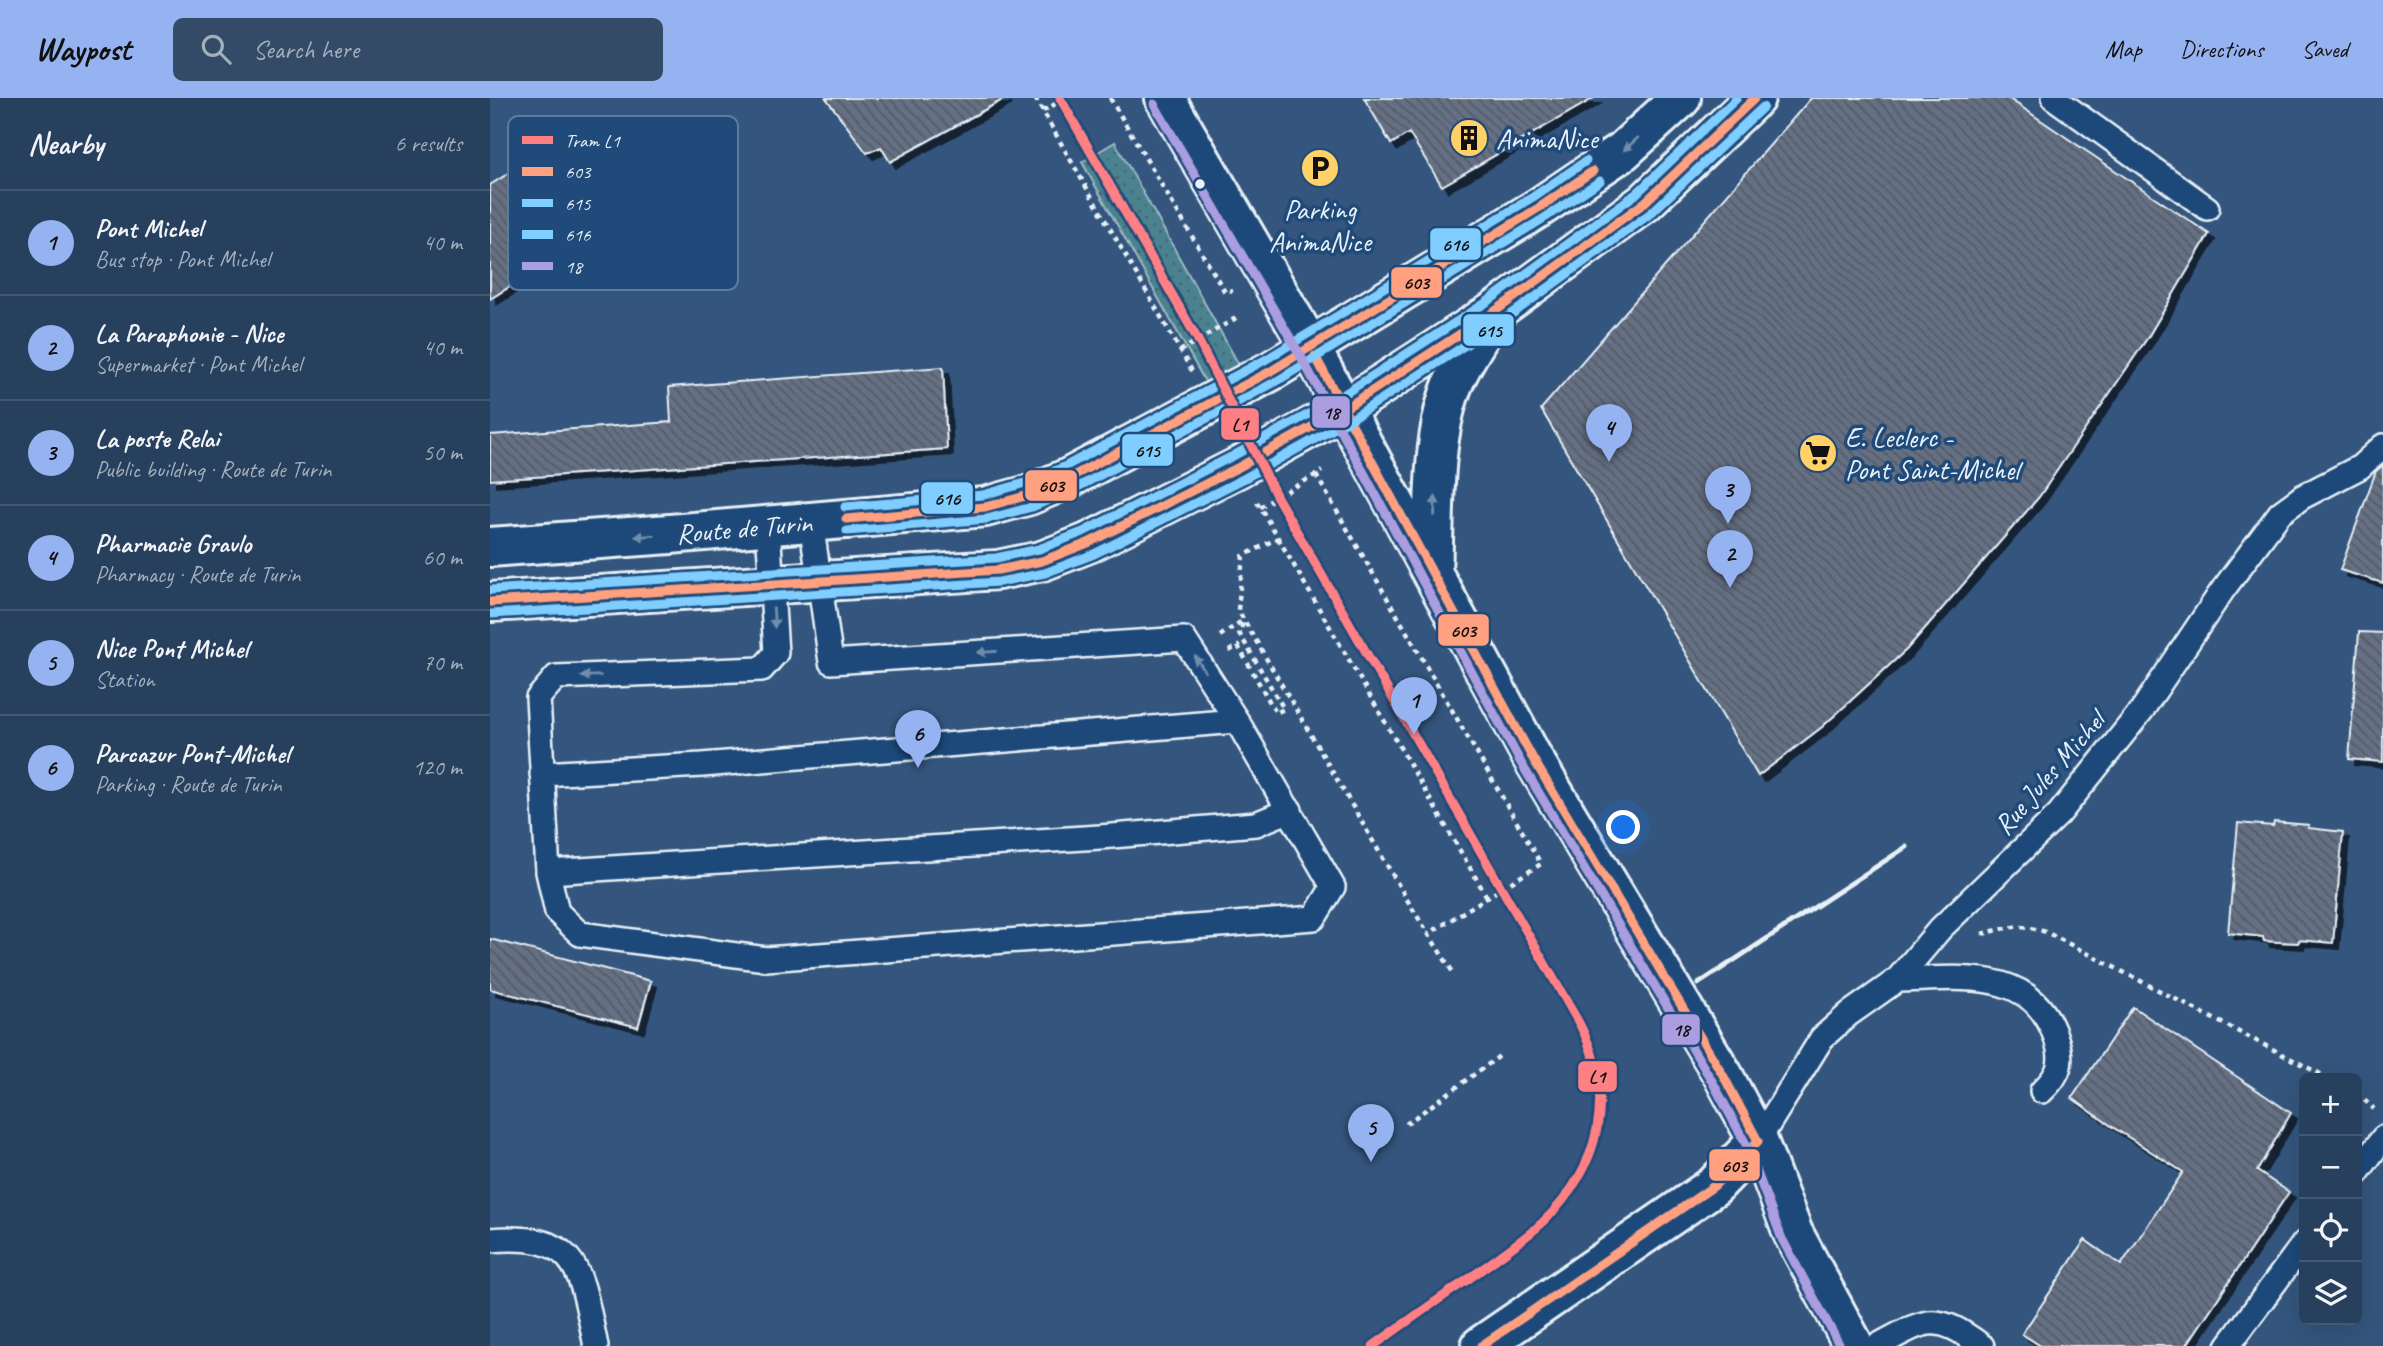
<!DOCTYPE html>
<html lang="en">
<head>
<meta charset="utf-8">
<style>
  body { margin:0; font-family:Caveat,sans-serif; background:#334b67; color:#f1f3f6 }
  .controls { position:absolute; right:21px; bottom:21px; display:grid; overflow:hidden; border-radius:10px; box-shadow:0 7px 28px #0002 }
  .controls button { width:63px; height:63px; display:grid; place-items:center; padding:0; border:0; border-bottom:2px solid #435973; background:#27405e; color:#f1f3f6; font:35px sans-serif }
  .you { position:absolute; left:1134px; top:730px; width:24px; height:24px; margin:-18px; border:5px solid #fff; border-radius:50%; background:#1a73e8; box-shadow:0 0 0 10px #1a73e833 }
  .badge { display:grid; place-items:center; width:46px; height:46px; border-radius:50%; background:#95b2f1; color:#111; font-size:23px; font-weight:700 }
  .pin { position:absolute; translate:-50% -58px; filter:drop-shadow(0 2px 4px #0008) }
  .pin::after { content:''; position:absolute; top:37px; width:24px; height:21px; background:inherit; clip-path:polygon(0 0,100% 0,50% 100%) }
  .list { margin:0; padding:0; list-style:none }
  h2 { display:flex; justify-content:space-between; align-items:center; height:91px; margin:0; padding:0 28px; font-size:30px }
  h2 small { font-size:23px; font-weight:400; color:#a4afbc }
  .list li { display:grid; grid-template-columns:46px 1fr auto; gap:21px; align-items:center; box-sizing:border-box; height:105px; padding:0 28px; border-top:2px solid #435973 }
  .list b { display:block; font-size:26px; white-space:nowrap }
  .list p { margin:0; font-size:23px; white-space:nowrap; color:#a4afbc }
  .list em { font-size:23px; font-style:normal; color:#a4afbc }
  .icon { flex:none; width:38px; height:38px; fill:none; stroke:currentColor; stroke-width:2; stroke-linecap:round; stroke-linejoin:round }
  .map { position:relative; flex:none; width:1893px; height:1248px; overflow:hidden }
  header { display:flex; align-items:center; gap:42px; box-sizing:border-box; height:98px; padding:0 35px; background:#95b2f1; color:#111 }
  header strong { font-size:33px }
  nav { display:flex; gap:38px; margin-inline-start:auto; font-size:24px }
  .search { width:490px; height:63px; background:#334b67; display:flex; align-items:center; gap:18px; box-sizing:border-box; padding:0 24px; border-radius:10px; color:#a4afbc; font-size:26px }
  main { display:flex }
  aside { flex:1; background:#27405e }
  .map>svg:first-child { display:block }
  .grass { fill:url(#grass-dots); stroke:#9abac4; stroke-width:2 }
  .building { fill:url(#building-back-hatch); stroke:#e8f1f8; stroke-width:2; filter:url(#shadow) }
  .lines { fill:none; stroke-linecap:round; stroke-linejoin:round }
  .service-casing { stroke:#e8f1f8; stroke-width:28 }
  .minor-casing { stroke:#e8f1f8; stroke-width:44 }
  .secondary-casing { stroke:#e8f1f8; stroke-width:44 }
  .path { stroke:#e8f1f8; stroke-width:4.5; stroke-dasharray:5 5; stroke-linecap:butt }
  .service { stroke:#1f4a7a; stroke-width:23 }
  .minor { stroke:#1f4a7a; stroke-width:38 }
  .secondary { stroke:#1f4a7a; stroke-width:38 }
  .rail { stroke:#e8f1f8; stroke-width:5 }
  .bus-1-casing { stroke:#1f4a7a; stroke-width:14 }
  .bus-2-casing { stroke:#1f4a7a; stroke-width:14 }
  .bus-3-casing { stroke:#1f4a7a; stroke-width:14 }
  .bus-4-casing { stroke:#1f4a7a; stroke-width:14 }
  .bus-1 { stroke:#ffa080; stroke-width:9 }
  .bus-2 { stroke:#80ceff; stroke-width:9 }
  .bus-3 { stroke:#80ceff; stroke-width:9 }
  .bus-4 { stroke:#ab9ee0; stroke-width:9 }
  .tram-1-casing { stroke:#1f4a7a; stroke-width:14 }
  .tram-1 { stroke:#ff8084; stroke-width:9 }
  .oneway { fill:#6f8dac }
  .bus-dot { fill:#e8f1f8; stroke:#1f4a7a; stroke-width:2.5 }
  .labels { text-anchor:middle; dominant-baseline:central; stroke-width:7; stroke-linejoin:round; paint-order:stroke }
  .poi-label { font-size:28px; fill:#e8f1f8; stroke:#1f4a7a; text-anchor:start }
  .street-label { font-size:28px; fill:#e8f1f8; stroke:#1f4a7a }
  .key { fill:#1f4a7a; stroke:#5b7ca0; stroke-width:2 }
  .key-label { font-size:19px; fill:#e8f1f8 }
  .line-badge { stroke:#1f4a7a; stroke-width:2.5 }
  .pale-badge-label { font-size:19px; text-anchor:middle; font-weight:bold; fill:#111 }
</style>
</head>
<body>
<header>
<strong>Waypost</strong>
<div class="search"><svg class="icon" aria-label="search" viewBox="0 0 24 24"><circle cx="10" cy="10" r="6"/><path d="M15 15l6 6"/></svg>Search here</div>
<nav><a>Map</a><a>Directions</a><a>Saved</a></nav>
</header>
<main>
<aside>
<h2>Nearby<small>6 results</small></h2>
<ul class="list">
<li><span class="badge">1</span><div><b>Pont Michel</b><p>Bus stop · Pont Michel</p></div><em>40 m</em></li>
<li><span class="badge">2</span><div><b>La Paraphonie - Nice</b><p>Supermarket · Pont Michel</p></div><em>40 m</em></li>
<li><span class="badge">3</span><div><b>La poste Relai</b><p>Public building · Route de Turin</p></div><em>50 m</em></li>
<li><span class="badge">4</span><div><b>Pharmacie Gravlo</b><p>Pharmacy · Route de Turin</p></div><em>60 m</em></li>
<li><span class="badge">5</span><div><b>Nice Pont Michel</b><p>Station</p></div><em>70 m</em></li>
<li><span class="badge">6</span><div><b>Parcazur Pont-Michel</b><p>Parking · Route de Turin</p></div><em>120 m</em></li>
</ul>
</aside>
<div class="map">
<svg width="1893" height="1248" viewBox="0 0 1893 1248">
  <defs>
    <pattern id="grass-dots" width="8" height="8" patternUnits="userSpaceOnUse" patternTransform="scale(1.75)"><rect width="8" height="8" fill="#4c8290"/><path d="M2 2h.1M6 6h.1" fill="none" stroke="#496870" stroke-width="1.8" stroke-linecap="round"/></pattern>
    <pattern id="building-back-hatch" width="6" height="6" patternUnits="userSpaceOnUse" patternTransform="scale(1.75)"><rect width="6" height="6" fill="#657084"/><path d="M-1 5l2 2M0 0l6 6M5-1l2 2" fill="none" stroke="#545a64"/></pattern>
    <filter id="shadow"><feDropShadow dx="6" dy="6" stdDeviation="0" flood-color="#0009"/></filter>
  </defs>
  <rect width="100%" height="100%" fill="#34557d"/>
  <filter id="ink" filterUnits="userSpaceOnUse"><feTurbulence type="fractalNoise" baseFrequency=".0143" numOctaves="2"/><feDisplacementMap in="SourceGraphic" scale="14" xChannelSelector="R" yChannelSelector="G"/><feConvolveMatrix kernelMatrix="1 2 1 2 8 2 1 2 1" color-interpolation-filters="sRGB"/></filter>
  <g filter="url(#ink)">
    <path class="grass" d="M625 44 749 267 717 287 592 64Z"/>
    <path class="building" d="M336 0H516L400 64 391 49 377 55Z
      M874 0H1104L952 88 919 35 901 46Z
      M1321 0H1518L1719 136 1658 239 1549 399 1417 551 1332 629 1268 678 1051 311Z
      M71 42 122 125 0 201V87Z
      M453 269 457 351 0 382V337L181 324 179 289Z
      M1893 367V485L1850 472 1886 373Z
      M1869 534 1893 535V664L1859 661Z
      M1784 724 1819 727 1818 730 1853 734 1843 845 1809 842 1808 845 1774 843 1773 839 1738 835 1748 725 1783 728Z
      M0 841 161 883 148 929 0 891Z
      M1643 909 1801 1015 1767 1073 1799 1094 1696 1248H1551L1532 1236 1595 1142 1631 1167 1693 1074 1624 1030 1582 1000Z"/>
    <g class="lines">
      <defs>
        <path id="service" d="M1564 0 1717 110
          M278 428 286 555 272 571 66 579 48 600 58 774 67 814 90 836 276 861 824 820 843 789 747 623 694 541 341 564 321 424
          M52 676 212 667 747 623
          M58 774 610 739 766 726 800 712
          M1407 882C1468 881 1542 867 1566 940 1574 964 1570 976 1552 993
          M1268 1043 1332 940 1359 916 1407 882 1450 831 1569 716 1652 612 1732 493 1790 415 1812 399 1870 369 1893 348
          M1867 1075 1893 1040
          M0 1142C91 1134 90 1173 106 1248
          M1387 1248C1437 1221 1444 1213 1492 1248
          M1738 1248 1814 1145"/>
        <path id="minor" d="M1268 1043 1303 1135 1364 1248"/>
        <path id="secondary" d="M675 0 820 249 1042 659 1233 977 1268 1043 1224 1088 991 1248
          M0 449 180 436 495 409 539 397 579 380 781 273 1050 109 1133 53 1191 0
          M942 474C945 417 941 345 961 291 970 266 987 243 1000 221
          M0 504 508 472 552 463 598 445 749 369 854 311 1004 214 1154 105 1265 0"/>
      </defs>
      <use href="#service" class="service-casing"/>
      <use href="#minor" class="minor-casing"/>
      <use href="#secondary" class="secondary-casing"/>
      <path class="path" d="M545 0 702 273
        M620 0 735 194 743 192
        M553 13 576 0
        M690 253 746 220
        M826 377 1051 766 938 836
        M767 404 788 440 753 458 748 512 922 810 964 876
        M770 409 832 373
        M788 440 997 799
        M730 538 752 523
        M739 553 748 548 786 615 794 611 749 535 754 523
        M1492 836C1520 829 1526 825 1556 834L1838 980
        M1867 995 1884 1011
        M916 1026 1011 957"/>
      <use href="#service" class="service"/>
      <use href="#minor" class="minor"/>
      <use href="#secondary" class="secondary"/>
      <path class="rail" d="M1208 886 1416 749"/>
      <defs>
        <path id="bus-1" d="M825 258 1042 659 1233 977 1268 1043 1224 1088 991 1248
          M356 421 495 409 539 397 579 380 781 273 1050 109 1103 73
          M0 504 508 472 552 463 598 445 749 369 854 311 1004 214 1154 105 1265 0"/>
        <path id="bus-2" d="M357 433 497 421 542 409 584 391 787 283 1056 119 1110 83
          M1 516 509 484 555 475 604 456 755 380 861 321 1011 224 1161 115 1273 9"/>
        <path id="bus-3" d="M355 409 493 397 535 385 574 369 775 262 1043 99 1096 63
          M0 492 506 460 549 451 593 434 743 358 848 300 997 204 1146 96 1247 0"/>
        <path id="bus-4" d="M664 6 809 255 1031 665 1222 983 1257 1048 1292 1141 1350 1248"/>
      </defs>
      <use href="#bus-1" class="bus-1-casing"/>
      <use href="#bus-2" class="bus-2-casing"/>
      <use href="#bus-3" class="bus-3-casing"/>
      <use href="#bus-4" class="bus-4-casing"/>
      <use href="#bus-1" class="bus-1"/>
      <use href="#bus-2" class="bus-2"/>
      <use href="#bus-3" class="bus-3"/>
      <use href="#bus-4" class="bus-4"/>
      <defs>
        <path id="tram-1" d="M570 0 708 242 787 399 1089 925C1127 997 1111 1069 1052 1125 1030 1145 1004 1162 980 1180 947 1202 915 1225 883 1248"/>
      </defs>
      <use href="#tram-1" class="tram-1-casing"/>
      <use href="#tram-1" class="tram-1"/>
    </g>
    <defs><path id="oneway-solid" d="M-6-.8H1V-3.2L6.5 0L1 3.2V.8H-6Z" transform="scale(1.75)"/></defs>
    <g class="oneway">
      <use href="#oneway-solid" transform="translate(1141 46) rotate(138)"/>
      <use href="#oneway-solid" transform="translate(945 408) rotate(-87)"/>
      <use href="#oneway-solid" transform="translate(155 438) rotate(176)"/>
      <use href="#oneway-solid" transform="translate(284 520) rotate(86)"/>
      <use href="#oneway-solid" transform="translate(497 554) rotate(176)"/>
      <use href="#oneway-solid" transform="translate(710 566) rotate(-123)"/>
      <use href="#oneway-solid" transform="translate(101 578) rotate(178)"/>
    </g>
  </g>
  <defs>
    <symbol id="building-disc" viewBox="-11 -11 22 22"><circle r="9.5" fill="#ffd166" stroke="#1f4a7a"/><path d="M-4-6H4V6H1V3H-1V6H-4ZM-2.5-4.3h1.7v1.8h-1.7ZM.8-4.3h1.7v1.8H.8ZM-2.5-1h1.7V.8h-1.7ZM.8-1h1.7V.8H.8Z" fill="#111"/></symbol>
    <symbol id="parking-disc" viewBox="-11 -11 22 22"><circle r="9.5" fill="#ffd166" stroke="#1f4a7a"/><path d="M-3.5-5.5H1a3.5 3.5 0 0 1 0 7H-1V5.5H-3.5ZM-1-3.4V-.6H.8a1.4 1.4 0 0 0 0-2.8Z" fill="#111"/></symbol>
    <symbol id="supermarket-disc" viewBox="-11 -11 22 22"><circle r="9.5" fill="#ffd166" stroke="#1f4a7a"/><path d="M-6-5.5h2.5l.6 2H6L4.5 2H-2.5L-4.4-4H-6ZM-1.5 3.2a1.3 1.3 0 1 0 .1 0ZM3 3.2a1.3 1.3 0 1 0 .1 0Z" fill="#111"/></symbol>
  </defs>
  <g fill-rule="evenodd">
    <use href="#building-disc" x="957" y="18" width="44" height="44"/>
    <use href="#parking-disc" x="808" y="48" width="44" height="44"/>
    <use href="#supermarket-disc" x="1306" y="333" width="44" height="44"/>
  </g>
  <circle class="bus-dot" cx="710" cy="86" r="6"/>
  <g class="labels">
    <g class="poi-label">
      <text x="1006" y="40">AnimaNice</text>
      <text x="830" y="111" text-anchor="middle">Parking<tspan x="830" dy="32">AnimaNice</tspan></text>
      <text x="1355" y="339">E. Leclerc -<tspan x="1355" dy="32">Pont Saint-Michel</tspan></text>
    </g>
    <g class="street-label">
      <text transform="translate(254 430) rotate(-5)">Route de Turin</text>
      <text transform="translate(1559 675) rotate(-49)">Rue Jules Michel</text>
    </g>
  </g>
  <rect x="18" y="18" width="230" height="174" rx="10" class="key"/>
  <rect x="32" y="38" width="31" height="8" fill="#ff8084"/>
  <rect x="32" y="69" width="31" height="9" fill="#ffa080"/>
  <rect x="32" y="101" width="31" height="8" fill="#80ceff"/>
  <rect x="32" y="132" width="31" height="9" fill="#80ceff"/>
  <rect x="32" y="164" width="31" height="8" fill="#ab9ee0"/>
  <g class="key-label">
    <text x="75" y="49">Tram L1</text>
    <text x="75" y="80">603</text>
    <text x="75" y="112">615</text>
    <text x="75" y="143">616</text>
    <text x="75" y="175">18</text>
  </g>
  <g class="line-badge">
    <rect x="939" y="129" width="53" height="34" rx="7" fill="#80ceff"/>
    <rect x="900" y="168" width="53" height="33" rx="7" fill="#ffa080"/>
    <rect x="972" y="215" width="53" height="34" rx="7" fill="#80ceff"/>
    <rect x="821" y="297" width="40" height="34" rx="7" fill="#ab9ee0"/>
    <rect x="730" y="309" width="40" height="34" rx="7" fill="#ff8084"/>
    <rect x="631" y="335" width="53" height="34" rx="7" fill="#80ceff"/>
    <rect x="534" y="371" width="54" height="33" rx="7" fill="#ffa080"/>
    <rect x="430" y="383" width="54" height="34" rx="7" fill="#80ceff"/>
    <rect x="947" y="515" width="53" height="34" rx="7" fill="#ffa080"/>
    <rect x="1171" y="915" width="40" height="33" rx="7" fill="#ab9ee0"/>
    <rect x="1087" y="962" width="41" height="33" rx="7" fill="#ff8084"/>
    <rect x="1218" y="1050" width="53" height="34" rx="7" fill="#ffa080"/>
  </g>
  <g class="pale-badge-label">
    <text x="965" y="153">616</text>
    <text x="926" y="191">603</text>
    <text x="999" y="239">615</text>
    <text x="841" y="321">18</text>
    <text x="750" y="333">L1</text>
    <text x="657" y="359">615</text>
    <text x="561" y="394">603</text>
    <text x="457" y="407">616</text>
    <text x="973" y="539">603</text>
    <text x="1191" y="938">18</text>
    <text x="1107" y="985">L1</text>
    <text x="1244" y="1074">603</text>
  </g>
</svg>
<div class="controls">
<button>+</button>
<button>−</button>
<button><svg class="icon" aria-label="locate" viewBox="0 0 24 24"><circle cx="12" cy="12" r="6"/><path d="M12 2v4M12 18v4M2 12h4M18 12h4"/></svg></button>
<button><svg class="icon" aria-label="layers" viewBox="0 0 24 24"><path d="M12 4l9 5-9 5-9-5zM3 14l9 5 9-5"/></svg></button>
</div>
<div class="you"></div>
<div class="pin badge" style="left:924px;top:637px">1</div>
<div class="pin badge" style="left:1240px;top:490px">2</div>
<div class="pin badge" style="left:1238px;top:426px">3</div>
<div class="pin badge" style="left:1119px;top:364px">4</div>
<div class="pin badge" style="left:881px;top:1064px">5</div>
<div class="pin badge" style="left:428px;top:670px">6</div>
</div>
</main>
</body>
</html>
